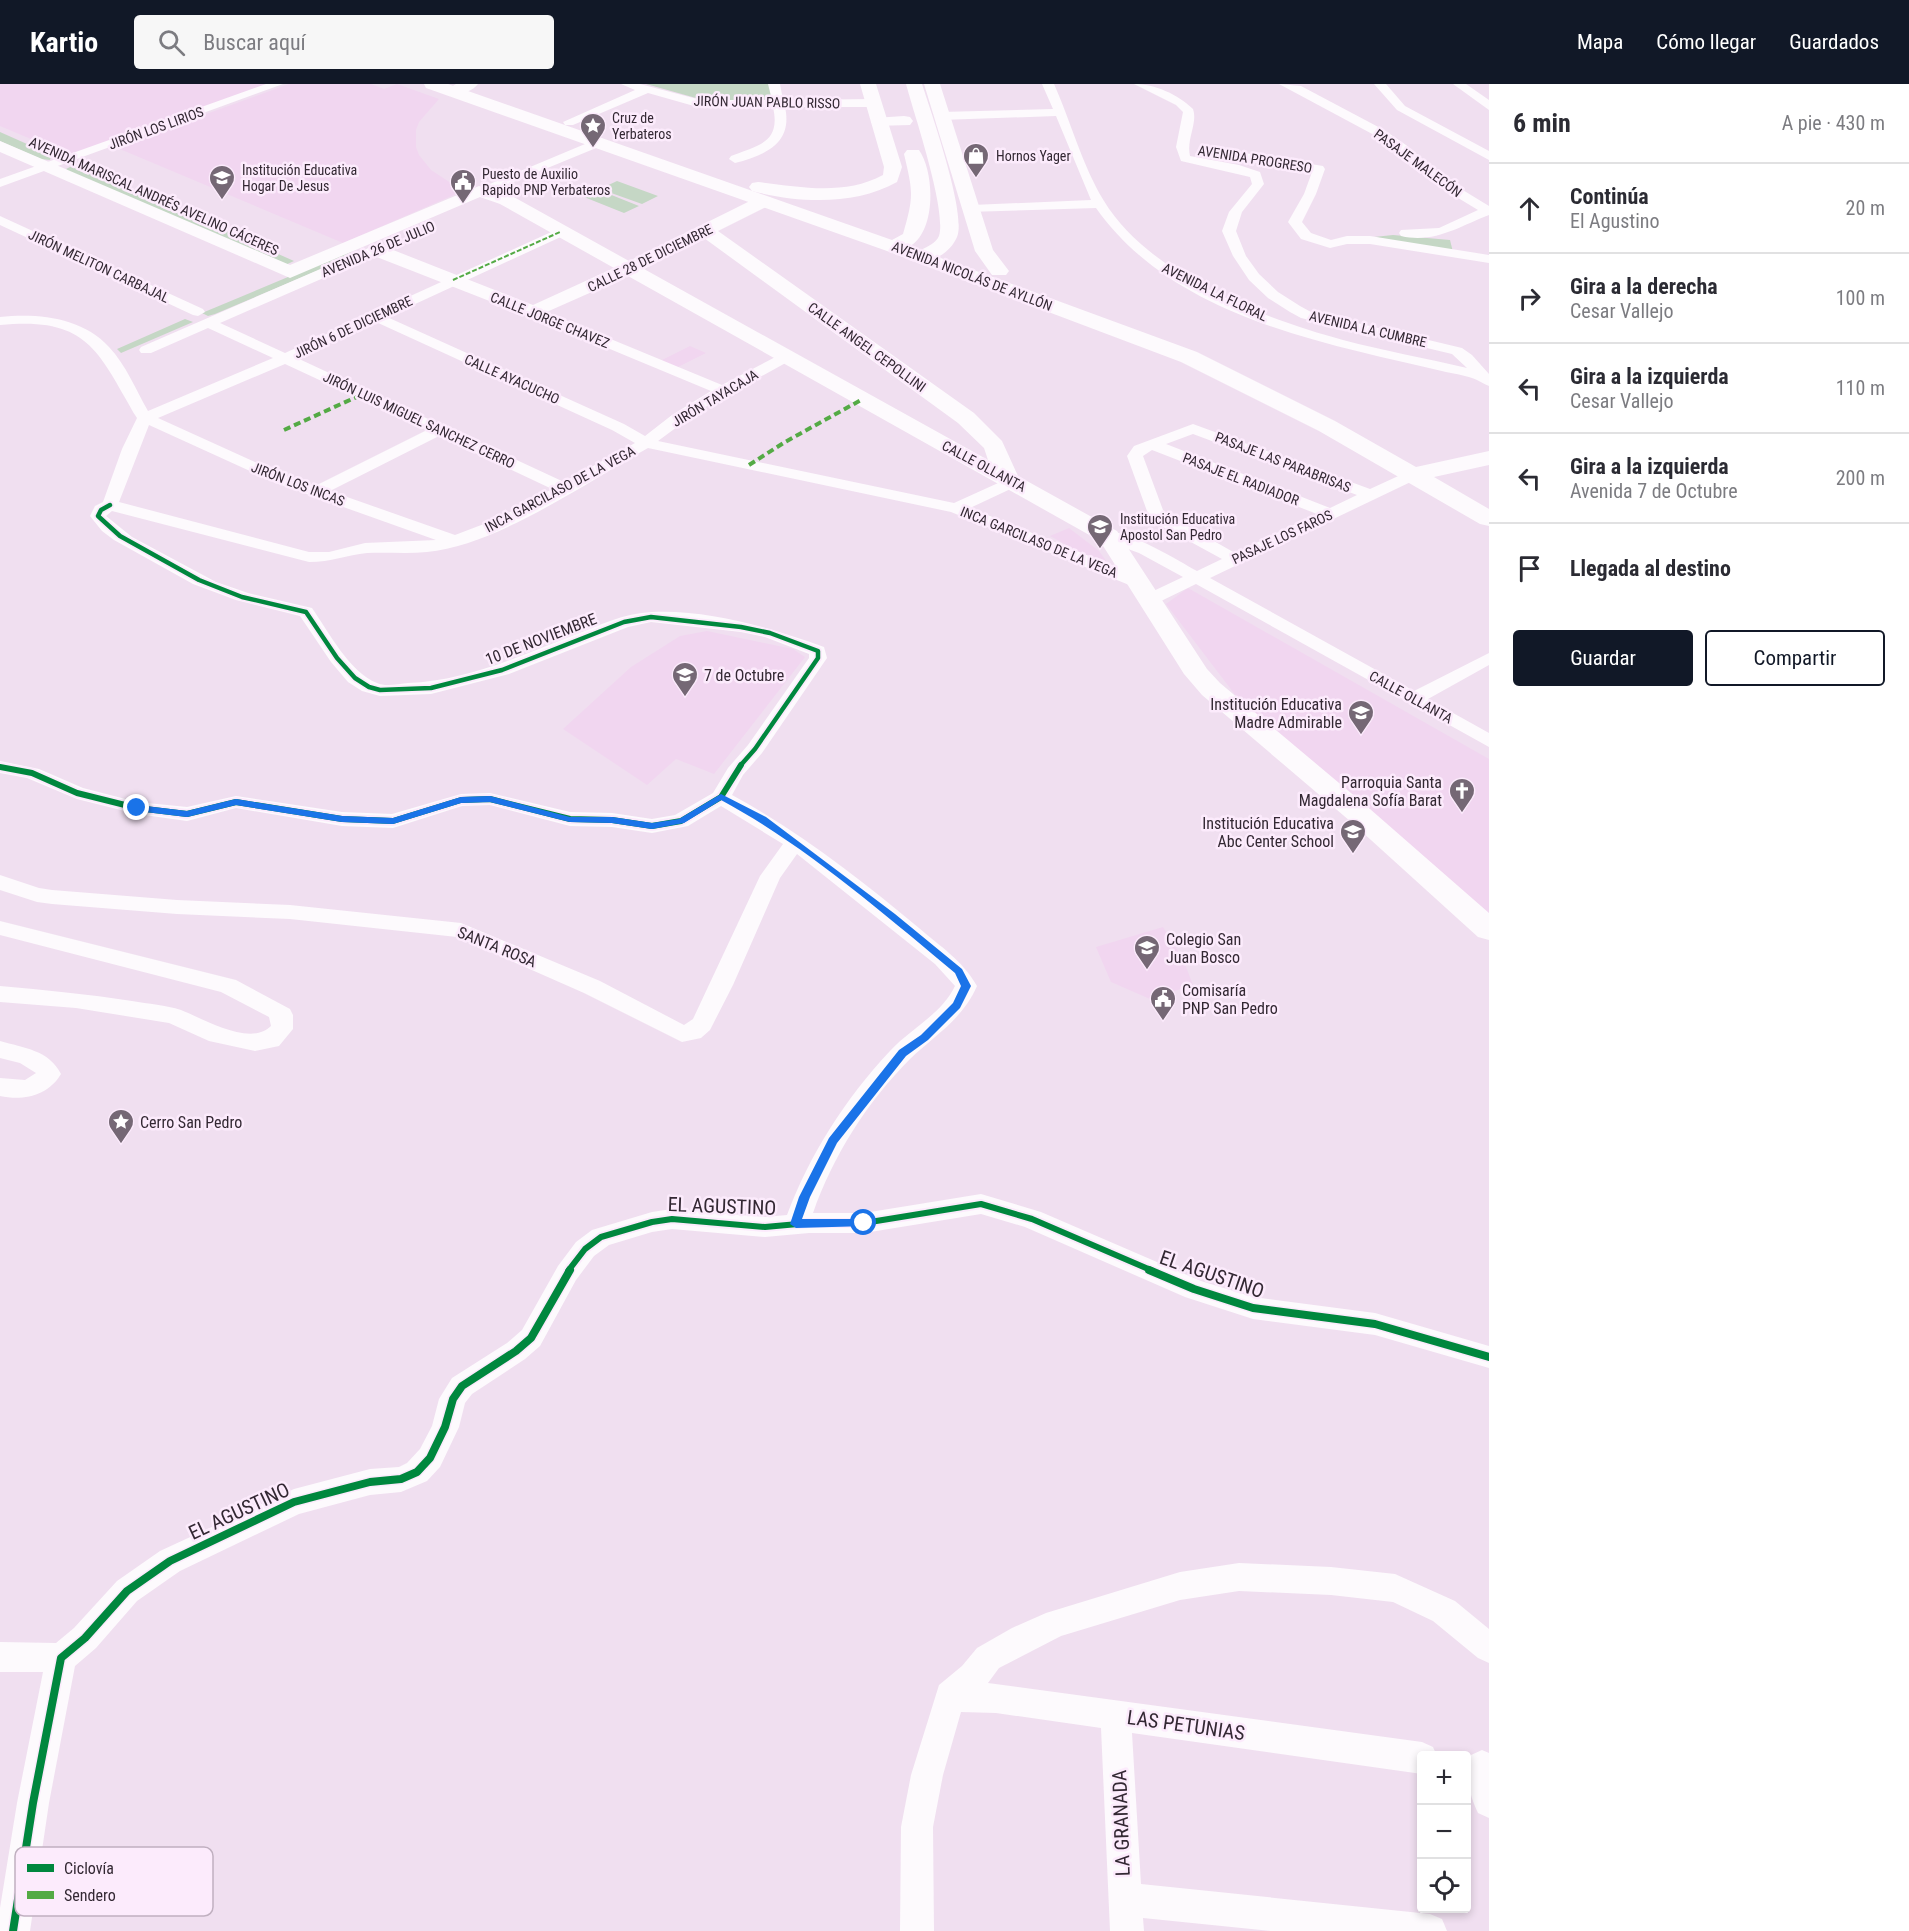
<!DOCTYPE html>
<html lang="es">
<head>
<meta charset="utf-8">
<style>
  body { margin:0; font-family:"Roboto Condensed",sans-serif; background:#f7f7f7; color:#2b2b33 }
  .controls { position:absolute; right:18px; bottom:18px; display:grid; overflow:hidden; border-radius:6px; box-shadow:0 3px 9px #0003 }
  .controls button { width:54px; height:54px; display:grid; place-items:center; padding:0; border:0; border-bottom:2px solid #e1e1e2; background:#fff; color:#2b2b33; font:30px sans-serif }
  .stop { position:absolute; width:18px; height:18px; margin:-14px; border:4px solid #1a73e8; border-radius:50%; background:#fff }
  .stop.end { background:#1a73e8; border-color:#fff; box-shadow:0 2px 6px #0008 }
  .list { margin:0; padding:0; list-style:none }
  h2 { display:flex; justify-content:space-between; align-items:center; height:78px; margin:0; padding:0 24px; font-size:26px }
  h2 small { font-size:20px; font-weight:400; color:#7c7c81 }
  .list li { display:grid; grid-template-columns:39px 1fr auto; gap:18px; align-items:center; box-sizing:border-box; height:90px; padding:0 24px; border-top:2px solid #e1e1e2 }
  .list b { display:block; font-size:22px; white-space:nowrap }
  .list p { margin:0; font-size:20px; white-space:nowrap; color:#7c7c81 }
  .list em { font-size:20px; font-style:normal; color:#7c7c81 }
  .actions { display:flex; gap:12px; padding:18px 24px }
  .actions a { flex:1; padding:14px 0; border:2px solid #111827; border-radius:6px; text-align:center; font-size:21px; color:#111827 }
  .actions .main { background:#111827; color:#fff }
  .icon { flex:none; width:33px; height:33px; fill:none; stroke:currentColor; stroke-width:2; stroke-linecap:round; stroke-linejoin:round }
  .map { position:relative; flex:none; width:1489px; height:1847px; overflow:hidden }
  header { display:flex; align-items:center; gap:36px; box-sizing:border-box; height:84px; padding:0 30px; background:#111827; color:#fff }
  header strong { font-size:28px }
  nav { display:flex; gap:33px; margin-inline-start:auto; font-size:21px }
  .search { width:420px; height:54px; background:#f7f7f7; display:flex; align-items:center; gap:15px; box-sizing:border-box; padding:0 21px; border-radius:6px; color:#7c7c81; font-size:22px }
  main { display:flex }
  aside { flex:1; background:#fff }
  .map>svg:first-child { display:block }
  .built { fill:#f1d6f0 }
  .green { fill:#c5d7c5 }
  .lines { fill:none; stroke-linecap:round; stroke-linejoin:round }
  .street { fill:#fdfafd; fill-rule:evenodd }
  .secondary { fill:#fdfafd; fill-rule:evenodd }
  .primary { fill:#fdfafd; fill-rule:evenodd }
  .quiet-far1 { stroke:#54aa45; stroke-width:2; stroke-dasharray:5 2; stroke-linecap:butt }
  .quiet { stroke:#54aa45; stroke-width:4; stroke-dasharray:7 4; stroke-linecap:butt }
  .cycleway-far2-casing { stroke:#fcebfc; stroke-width:8 }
  .cycleway-far1-casing { stroke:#fcebfc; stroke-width:10 }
  .cycleway-casing { stroke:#fcebfc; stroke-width:11 }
  .cycleway-far2 { stroke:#00873e; stroke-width:4.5 }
  .cycleway-far1 { stroke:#00873e; stroke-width:6 }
  .cycleway { stroke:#00873e; stroke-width:8 }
  .route { fill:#1a73e8 }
  .labels { text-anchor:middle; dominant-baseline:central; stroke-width:5; stroke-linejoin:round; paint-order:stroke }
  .far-street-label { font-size:14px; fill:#332833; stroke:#fcebfc }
  .far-poi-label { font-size:14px; fill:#332833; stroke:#fcebfc; text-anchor:start }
  .street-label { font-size:16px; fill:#332833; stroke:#fcebfc }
  .poi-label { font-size:16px; fill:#332833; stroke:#fcebfc; text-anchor:start }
  .near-street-label { font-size:20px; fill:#332833; stroke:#fcebfc }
  .key { fill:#fcebfc; stroke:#c0b0c0; stroke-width:1.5 }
  .key-label { font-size:16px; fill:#332833 }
</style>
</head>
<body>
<header>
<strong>Kartio</strong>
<div class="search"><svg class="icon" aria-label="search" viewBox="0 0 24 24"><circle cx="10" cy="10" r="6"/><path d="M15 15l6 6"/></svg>Buscar aquí</div>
<nav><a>Mapa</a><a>Cómo llegar</a><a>Guardados</a></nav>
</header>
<main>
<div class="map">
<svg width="1489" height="1847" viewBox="0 0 1489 1847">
  <rect width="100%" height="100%" fill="#f0dff0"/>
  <path class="built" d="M0 0H280L76 74 0 42Z
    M289 0H371L384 5 397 0 439 15 419 38 416 46V63L419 71 431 86 463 107 343 159 115 63Z
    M690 262 706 269 674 285 658 278Z
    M1069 444 1099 467 1107 478 1100 479 1050 452Z
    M1188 504 1489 675V836L1249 629 1166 520Z
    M707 547 793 565 805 573 714 690 676 675 647 701 563 645 631 583 680 552Z
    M1163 843 1183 875 1193 901 1150 915 1111 898 1096 863Z"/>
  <path class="green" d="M646 0H772L773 15 764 19 703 16Z
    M0 48 45 68 51 72 50 76 41 75 0 57Z
    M72 82H80L294 177 281 183 70 89 66 85Z
    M617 97 658 112 642 120 600 105Z
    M599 106 639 122 624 129 584 113Z
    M1393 151 1450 156 1453 168 1374 153Z
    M350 167 357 170 215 230 208 232 202 229Z
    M185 235 193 238 121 269 117 265Z"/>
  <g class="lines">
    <path class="street" d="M266 0H283L0 103V95Z
      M621 0H640L701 16H772L768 0H780L783 16 874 15 880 19 874 23H785C793 59 766 71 735 79L729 75 731 72C759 61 781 59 773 23L701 24 648 9 573 41H565L563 38 635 6Z
      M1042 0H1054C1071 38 1082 81 1104 117 1149 191 1262 234 1343 256 1384 267 1426 274 1467 284L1452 270 1301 234 1290 228 1268 214 1249 196 1233 172 1222 147 1229 128 1252 100 1250 93 1181 77 1176 63 1183 28 1176 21 1134 0C1155 0 1177 10 1193 25 1198 39 1186 55 1190 72L1239 81 1260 88 1264 100 1242 128 1236 147 1246 172 1259 190 1278 208 1300 222 1311 228 1462 264 1472 271 1489 290V302C1484 300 1481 298 1477 296 1468 292 1456 290 1446 288 1324 259 1174 234 1096 124L967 128 966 125 972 121 1091 116 1056 32 941 36 935 32 941 28 1053 25Z
      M1279 0 1301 2 1384 46 1406 61 1448 97 1489 122V131C1460 142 1434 160 1401 152L1399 149 1401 146 1439 144 1478 126 1440 103 1398 67 1376 52Z
      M1374 0H1386L1405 22 1489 67V76L1397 26Z
      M1453 0H1466L1489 16V26Z
      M597 55 601 56V62L484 110H474L473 107Z
      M1233 67 1323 82 1325 85 1316 110 1302 138 1311 149 1331 156 1347 152H1370L1489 171V179L1370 160H1347L1330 164 1301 155 1288 138 1304 110 1312 88 1229 74 1227 71Z
      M0 132 203 225 205 228 198 232 193 231 0 141Z
      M560 144 565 145 567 148 565 151 387 233 624 340 645 352 672 331 711 307 528 231 526 228 528 225H538L722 301 781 270H791L793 273 791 276 700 326 658 357 954 419 1007 395H1019L1021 398 1019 401 970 424 1146 495 1149 499 1146 503H1134L951 428 648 364C586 399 497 461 427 468 407 470 387 468 367 469 347 471 331 478 309 478L112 427 106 432 132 453 216 498 248 509 312 524C328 547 350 589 377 599 385 603 399 600 408 599 466 597 520 572 574 551 598 542 624 529 652 528 707 525 773 544 824 563L827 574 762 669 743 691 732 711C800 748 860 795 919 844 941 863 962 876 977 902 962 936 935 951 910 975 867 1018 833 1072 813 1129H864L981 1110 1041 1128 1201 1197 1253 1213 1375 1229 1489 1262V1284L1375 1251 1253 1235 1185 1213 1025 1143 981 1130 864 1149H809L765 1153 672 1145 652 1148 609 1161 594 1172 576 1196 540 1262 525 1275 472 1310 465 1319 459 1343 440 1383 427 1397 401 1408 370 1411 299 1430 180 1487 137 1517 96 1564 75 1582 49 1719 30 1847H0V1824L17 1719 43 1588H0V1558L56 1559 74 1544 117 1497 160 1467 294 1405 370 1385 399 1383 407 1379 420 1365 432 1342 439 1315 452 1294 507 1259 522 1246 558 1182 576 1158 592 1146 652 1128 672 1125 765 1133 787 1131C810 1070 845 1015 890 967 911 944 941 931 955 902L935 880 797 770 780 794 733 901 710 946 701 954 682 958 584 909 457 853 290 835 177 830 52 820 37 818 0 806V791L39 804 52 806 177 816 290 821 461 839 600 897 684 941 693 935 760 792 783 760 721 722 688 742 652 749 612 743 570 742 490 721 462 722 393 744 342 742 236 724 187 737 137 730 77 715 27 694 0 689V677L39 685 83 704 137 718 187 723 236 712 342 728 392 730 461 710 490 709 570 728 612 729 652 735 675 731 713 709 728 684 748 661 809 574V570L765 553 741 548 651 538 628 543 509 590 431 610 380 612 362 607 348 598 331 578 300 532 236 516 193 500 114 456 102 447 90 432 95 422 103 418 122 365 137 334C98 268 89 232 0 241V233C37 229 82 233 109 263 126 281 136 306 148 327L273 274 208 244 151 269H141L139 266 141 263 371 163H381L383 166 381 169 220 239 285 269ZM376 238 612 346 635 359 564 398 297 274ZM285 280 427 346 315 402 288 393 158 334ZM149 341 276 399 436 456 365 459 329 468H309L119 418ZM439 352 552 405 497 435 455 451 330 407Z
      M1193 340 1370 405 1407 388H1419L1421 391 1419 394 1210 494 1414 607 1489 569V581L1428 615 1489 649V663L1196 500 1157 519H1145L1142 515 1145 511 1183 493 1139 469 1103 456 1101 452 1103 448C1124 443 1177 476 1197 487L1222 475 1156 439 1147 427 1127 372 1134 362ZM1193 350 1357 411 1330 424 1166 360ZM1152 366 1317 430 1235 469 1168 431 1163 426 1143 372Z
      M0 837 236 896 290 925 293 931V945L279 962 255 967 209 957 169 939 76 924 0 918V902C44 906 88 910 132 917 148 920 166 921 181 926 204 935 250 963 271 942L269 933 221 908 0 851Z
      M0 957C24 964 49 966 61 990 48 1012 23 1017 0 1012V994L25 996 36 989 20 979 0 974Z
      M1239 1479 1331 1483 1395 1490 1455 1517 1489 1545V1579L1478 1574 1433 1537 1393 1518 1331 1511 1239 1507 1180 1516 1061 1552 999 1584 988 1599 1422 1658 1433 1663 1437 1672H1422V1690L1132 1649 1141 1800 1430 1830 1442 1835 1447 1847H1271L1143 1834 1144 1847H1110L1101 1644 996 1629 961 1628 943 1691 933 1743 934 1847H900L901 1743 911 1691 939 1601 962 1582 977 1564 1012 1544 1046 1529 1180 1488Z
      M1482 1666 1489 1669V1734L1478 1729C1470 1712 1463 1689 1471 1671Z"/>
    <path class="secondary" d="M456 0H478C472 8 456 13 446 10L444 7Z
      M860 0H876L902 83 897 98C854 122 799 119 752 107L749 103 752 99 758 98C800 103 844 112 883 91L884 83Z
      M924 0H940L993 166 1009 187 1006 191H992L975 167Z
      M0 57 290 181 479 102 512 112 629 177 758 113H770L773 117 770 121 718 147 974 329 1002 357 1018 392 1117 447 1207 585 1220 599 1370 725 1489 829V856L1478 853 1350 737 1202 611 1184 590 1100 457 628 192 533 234 369 170 367 166 369 162H383L533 221 614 184 500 120 480 113 290 194 0 68ZM704 154 958 339 984 364 988 376 644 185Z"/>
    <path class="primary" d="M424 0H448L892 156 903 150C914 112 913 108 904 70L907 66H919C935 89 936 147 910 162L921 166C927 163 936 159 939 152 947 126 914 30 906 0H922C931 28 967 130 957 153 953 162 947 168 938 173L1197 268 1335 337 1416 383 1489 367V381L1434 393 1489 425V442L1480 440 1319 347 1181 278 887 167 426 4Z
      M904 32 910 33 913 37 910 41 874 42 871 38 874 34Z"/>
    <path class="quiet-far1" d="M453 196 560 148"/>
    <path class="quiet" d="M284 346 363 310
      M749 381 785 358 861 316"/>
    <defs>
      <path id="cycleway-far2" d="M110 421 101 426 98 432 120 452 199 496 242 513 306 528 337 574 355 594 369 603 380 606 431 604 502 586 624 538 651 533 741 543 770 549 818 567V574L755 665 740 682"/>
      <path id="cycleway-far1" d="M0 683 32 689 77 709 137 724 187 730 236 718 342 735 393 737 461 716 490 715 570 735 612 736 652 742 681 737 721 713 741 681
        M568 1187 585 1165 601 1153 652 1138 672 1135 765 1143 809 1139H864L981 1120 1032 1135 1153 1187"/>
      <path id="cycleway" d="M1149 1186 1194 1205 1253 1224 1375 1240 1489 1273
        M13 1847 33 1719 61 1574 85 1554 127 1507 170 1477 294 1418 370 1398 401 1395 417 1388 430 1374 445 1343 453 1315 462 1302 516 1267 531 1254 570 1186"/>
    </defs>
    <use href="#cycleway-far2" class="cycleway-far2-casing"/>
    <use href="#cycleway-far1" class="cycleway-far1-casing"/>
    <use href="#cycleway" class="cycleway-casing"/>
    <use href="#cycleway-far2" class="cycleway-far2"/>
    <use href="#cycleway-far1" class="cycleway-far1"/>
    <use href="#cycleway" class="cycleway"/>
  </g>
  <path class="route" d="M721 710 766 733 895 830 962 885 971 902 960 924 928 956 906 972 837 1059 810 1113 802 1135H864L869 1139 868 1142 796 1144 790 1140 799 1113 829 1054 899 966 921 951 953 919 961 902 955 889C883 829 803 760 721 716L684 739 652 745 612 739 570 738 490 718 461 719 393 740 342 738 236 721 187 733 137 727 133 724 137 721 187 727 236 715 342 732 393 734 461 713 490 712 570 733H612L652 739 679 735Z"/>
  <defs>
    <symbol id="sight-pin" viewBox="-11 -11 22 30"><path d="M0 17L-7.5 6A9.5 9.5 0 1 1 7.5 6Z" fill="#756875" stroke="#fcebfc"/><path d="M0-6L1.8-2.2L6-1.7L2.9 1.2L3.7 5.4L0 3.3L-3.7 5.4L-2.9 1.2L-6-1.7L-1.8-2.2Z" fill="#fff"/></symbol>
    <symbol id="shop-pin" viewBox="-11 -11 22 30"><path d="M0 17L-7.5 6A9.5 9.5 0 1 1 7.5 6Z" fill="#756875" stroke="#fcebfc"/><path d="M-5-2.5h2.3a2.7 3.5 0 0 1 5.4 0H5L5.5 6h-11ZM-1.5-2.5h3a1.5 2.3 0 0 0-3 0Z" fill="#fff"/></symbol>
    <symbol id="school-pin" viewBox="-11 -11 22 30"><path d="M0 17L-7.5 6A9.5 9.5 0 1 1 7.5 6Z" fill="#756875" stroke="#fcebfc"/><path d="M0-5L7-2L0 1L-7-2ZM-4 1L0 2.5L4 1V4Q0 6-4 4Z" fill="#fff"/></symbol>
    <symbol id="civic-pin" viewBox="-11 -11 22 30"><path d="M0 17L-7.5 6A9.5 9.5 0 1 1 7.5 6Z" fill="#756875" stroke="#fcebfc"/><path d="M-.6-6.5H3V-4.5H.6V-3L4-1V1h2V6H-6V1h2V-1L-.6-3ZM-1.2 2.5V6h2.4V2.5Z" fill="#fff"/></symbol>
    <symbol id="church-pin" viewBox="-11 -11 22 30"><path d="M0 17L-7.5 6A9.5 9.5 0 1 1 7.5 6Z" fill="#756875" stroke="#fcebfc"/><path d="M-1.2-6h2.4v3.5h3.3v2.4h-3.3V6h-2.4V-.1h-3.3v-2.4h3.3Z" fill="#fff"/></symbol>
  </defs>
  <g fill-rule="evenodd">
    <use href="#sight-pin" x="578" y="27" width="30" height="40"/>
    <use href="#shop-pin" x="961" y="57" width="30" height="40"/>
    <use href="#school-pin" x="207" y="79" width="30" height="40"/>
    <use href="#civic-pin" x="448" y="83" width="30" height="40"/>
    <use href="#school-pin" x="1085" y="428" width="30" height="40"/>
    <use href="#school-pin" x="670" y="576" width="30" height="40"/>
    <use href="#school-pin" x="1346" y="614" width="30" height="40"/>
    <use href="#church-pin" x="1447" y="692" width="30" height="40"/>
    <use href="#school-pin" x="1338" y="733" width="30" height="40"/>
    <use href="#school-pin" x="1132" y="849" width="30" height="40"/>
    <use href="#civic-pin" x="1148" y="900" width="30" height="40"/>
    <use href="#sight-pin" x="106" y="1023" width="30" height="40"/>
  </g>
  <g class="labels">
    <g class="far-street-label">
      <text transform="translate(767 18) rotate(1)">JIRÓN JUAN PABLO RISSO</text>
      <text transform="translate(156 44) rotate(-20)">JIRÓN LOS LIRIOS</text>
      <text transform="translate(1255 75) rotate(9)">AVENIDA PROGRESO</text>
      <text transform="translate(1418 79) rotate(36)">PASAJE MALECÓN</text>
      <text transform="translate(154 112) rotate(24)">AVENIDA MARISCAL ANDRÉS AVELINO CÁCERES</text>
      <text transform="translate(378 165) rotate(-23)">AVENIDA 26 DE JULIO</text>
      <text transform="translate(650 174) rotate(-26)">CALLE 28 DE DICIEMBRE</text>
      <text transform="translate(99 182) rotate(25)">JIRÓN MELITON CARBAJAL</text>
      <text transform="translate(972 192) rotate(21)">AVENIDA NICOLÁS DE AYLLÓN</text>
      <text transform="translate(1215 208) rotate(26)">AVENIDA LA FLORAL</text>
      <text transform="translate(550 236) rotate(22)">CALLE JORGE CHAVEZ</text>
      <text transform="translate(353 243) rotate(-25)">JIRÓN 6 DE DICIEMBRE</text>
      <text transform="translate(1368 245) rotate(13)">AVENIDA LA CUMBRE</text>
      <text transform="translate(867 263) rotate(36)">CALLE ANGEL CEPOLLINI</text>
      <text transform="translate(512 295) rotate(24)">CALLE AYACUCHO</text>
      <text transform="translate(715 314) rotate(-31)">JIRÓN TAYACAJA</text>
      <text transform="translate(419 336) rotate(25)">JIRÓN LUIS MIGUEL SANCHEZ CERRO</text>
      <text transform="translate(1283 378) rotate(21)">PASAJE LAS PARABRISAS</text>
      <text transform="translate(984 382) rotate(28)">CALLE OLLANTA</text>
      <text transform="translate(1241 395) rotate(21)">PASAJE EL RADIADOR</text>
      <text transform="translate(298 400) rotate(21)">JIRÓN LOS INCAS</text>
      <text transform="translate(560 405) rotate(-28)">INCA GARCILASO DE LA VEGA</text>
      <text transform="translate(1282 453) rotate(-25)">PASAJE LOS FAROS</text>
      <text transform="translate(1039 458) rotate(22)">INCA GARCILASO DE LA VEGA</text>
      <text transform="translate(1411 613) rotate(29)">CALLE OLLANTA</text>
    </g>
    <g class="far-poi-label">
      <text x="612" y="34">Cruz de<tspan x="612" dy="16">Yerbateros</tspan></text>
      <text x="996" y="72">Hornos Yager</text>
      <text x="242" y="86">Institución Educativa<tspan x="242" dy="16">Hogar De Jesus</tspan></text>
      <text x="482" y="90">Puesto de Auxilio<tspan x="482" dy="16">Rapido PNP Yerbateros</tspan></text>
      <text x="1120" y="435">Institución Educativa<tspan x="1120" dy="16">Apostol San Pedro</tspan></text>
    </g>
    <g class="street-label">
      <text transform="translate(541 555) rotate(-21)">10 DE NOVIEMBRE</text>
      <text transform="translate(497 863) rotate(22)">SANTA ROSA</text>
    </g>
    <g class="poi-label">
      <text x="704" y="591">7 de Octubre</text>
      <text x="1342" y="620" text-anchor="end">Institución Educativa<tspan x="1342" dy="18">Madre Admirable</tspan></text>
      <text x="1442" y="698" text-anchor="end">Parroquia Santa<tspan x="1442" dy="18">Magdalena Sofía Barat</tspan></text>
      <text x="1334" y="739" text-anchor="end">Institución Educativa<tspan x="1334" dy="18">Abc Center School</tspan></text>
      <text x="1166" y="855">Colegio San<tspan x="1166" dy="18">Juan Bosco</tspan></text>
      <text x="1182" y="906">Comisaría<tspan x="1182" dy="18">PNP San Pedro</tspan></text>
      <text x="140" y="1038">Cerro San Pedro</text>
    </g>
    <g class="near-street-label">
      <text transform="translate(722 1122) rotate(2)">EL AGUSTINO</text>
      <text transform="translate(1212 1190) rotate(19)">EL AGUSTINO</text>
      <text transform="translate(239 1427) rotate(-25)">EL AGUSTINO</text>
      <text transform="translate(1186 1641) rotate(8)">LAS PETUNIAS</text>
      <text transform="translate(1121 1739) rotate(-92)">LA GRANADA</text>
    </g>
  </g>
  <rect x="15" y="1763" width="198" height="69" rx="9" class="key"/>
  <rect x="27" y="1780" width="27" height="8" fill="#00873e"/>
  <rect x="27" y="1807" width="27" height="8" fill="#54aa45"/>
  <g class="key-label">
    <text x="64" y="1790">Ciclovía</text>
    <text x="64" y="1817">Sendero</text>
  </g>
</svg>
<div class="controls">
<button>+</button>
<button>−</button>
<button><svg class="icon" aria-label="locate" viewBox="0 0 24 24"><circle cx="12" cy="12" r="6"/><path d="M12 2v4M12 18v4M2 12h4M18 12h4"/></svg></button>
</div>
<div class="stop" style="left:864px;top:1139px"></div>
<div class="stop end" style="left:137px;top:724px"></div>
</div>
<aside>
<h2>6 min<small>A pie · 430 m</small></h2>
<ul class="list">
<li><svg class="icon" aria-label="ahead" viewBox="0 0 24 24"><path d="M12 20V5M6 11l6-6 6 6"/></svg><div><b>Continúa</b><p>El Agustino</p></div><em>20 m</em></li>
<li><svg class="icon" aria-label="right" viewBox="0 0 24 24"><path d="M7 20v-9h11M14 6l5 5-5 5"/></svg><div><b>Gira a la derecha</b><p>Cesar Vallejo</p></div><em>100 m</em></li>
<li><svg class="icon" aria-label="left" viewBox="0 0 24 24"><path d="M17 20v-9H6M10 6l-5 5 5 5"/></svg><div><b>Gira a la izquierda</b><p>Cesar Vallejo</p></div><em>110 m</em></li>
<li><svg class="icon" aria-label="left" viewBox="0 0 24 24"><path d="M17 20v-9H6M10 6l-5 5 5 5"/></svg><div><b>Gira a la izquierda</b><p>Avenida 7 de Octubre</p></div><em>200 m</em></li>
<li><svg class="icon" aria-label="arrive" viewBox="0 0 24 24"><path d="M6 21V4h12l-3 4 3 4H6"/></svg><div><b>Llegada al destino</b></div></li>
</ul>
<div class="actions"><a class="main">Guardar</a><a>Compartir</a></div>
</aside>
</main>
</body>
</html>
